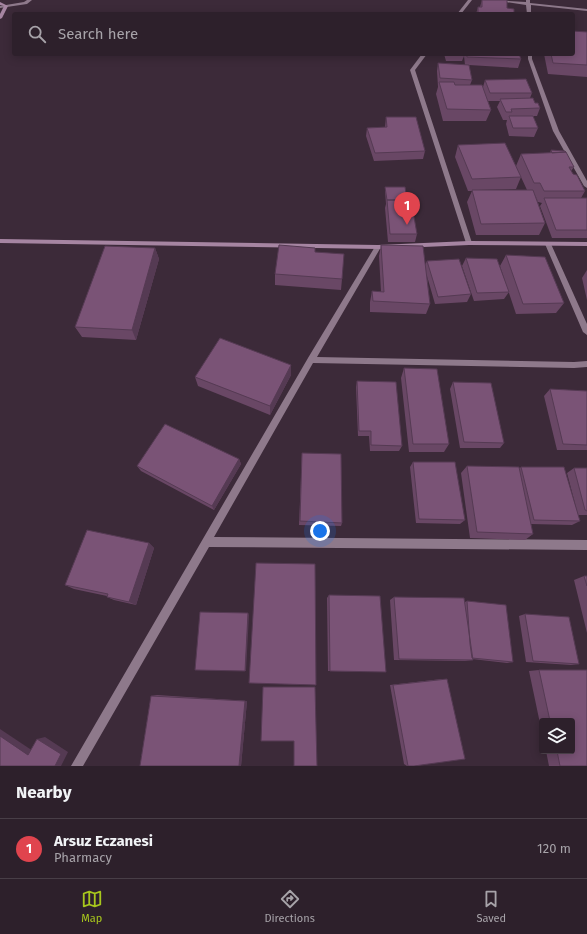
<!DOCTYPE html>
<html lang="en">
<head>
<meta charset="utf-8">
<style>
  body { margin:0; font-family:"Fira Sans",sans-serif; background:#352833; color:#f1f3f6 }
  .controls { position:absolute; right:12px; bottom:12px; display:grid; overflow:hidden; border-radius:4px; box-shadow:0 2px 10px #0003 }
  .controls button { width:36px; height:36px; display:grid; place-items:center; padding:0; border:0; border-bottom:1px solid #483e47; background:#2d202b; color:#f1f3f6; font:20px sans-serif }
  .you { position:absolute; left:320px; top:531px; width:14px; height:14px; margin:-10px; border:3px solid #fff; border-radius:50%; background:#1a73e8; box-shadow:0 0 0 6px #1a73e833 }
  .badge { display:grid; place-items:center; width:26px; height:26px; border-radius:50%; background:#a8c71d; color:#fff; font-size:13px; font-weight:700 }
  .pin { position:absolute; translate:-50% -33px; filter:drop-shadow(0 1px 2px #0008) }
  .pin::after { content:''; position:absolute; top:21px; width:14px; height:12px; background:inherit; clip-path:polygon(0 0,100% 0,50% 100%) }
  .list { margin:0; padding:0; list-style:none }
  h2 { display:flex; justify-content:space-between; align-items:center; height:52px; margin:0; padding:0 16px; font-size:17px }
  h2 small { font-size:13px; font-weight:400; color:#a7a3a9 }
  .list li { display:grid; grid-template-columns:26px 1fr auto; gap:12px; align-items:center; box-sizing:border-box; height:60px; padding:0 16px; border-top:1px solid #483e47 }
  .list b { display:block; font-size:15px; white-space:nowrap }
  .list p { margin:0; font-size:13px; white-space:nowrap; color:#a7a3a9 }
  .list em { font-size:13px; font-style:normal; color:#a7a3a9 }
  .icon { flex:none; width:22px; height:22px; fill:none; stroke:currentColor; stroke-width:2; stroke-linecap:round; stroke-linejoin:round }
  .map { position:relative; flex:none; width:587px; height:766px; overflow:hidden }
  .search { position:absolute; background:#2d202b; box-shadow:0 2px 10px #0003; left:12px; right:12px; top:12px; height:44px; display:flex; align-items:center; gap:10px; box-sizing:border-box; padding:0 14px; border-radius:4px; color:#a7a3a9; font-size:15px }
  .sheet { height:112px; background:#2d202b }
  nav { display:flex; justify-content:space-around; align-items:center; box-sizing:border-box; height:56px; border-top:1px solid #483e47; background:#2d202b; font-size:11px; color:#a7a3a9 }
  nav a { display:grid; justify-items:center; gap:2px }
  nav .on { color:#a8c71d }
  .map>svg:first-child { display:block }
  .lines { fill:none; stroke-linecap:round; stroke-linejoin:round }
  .street { fill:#8e798b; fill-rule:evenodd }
  .secondary { fill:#a685a2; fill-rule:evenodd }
  .wall { fill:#694765; fill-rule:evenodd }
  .shaded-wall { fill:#553a53 }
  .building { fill:#7a5376; stroke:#553a53 }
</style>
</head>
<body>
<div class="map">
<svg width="587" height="766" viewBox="0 0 587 766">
  <rect width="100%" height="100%" fill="#3c2a39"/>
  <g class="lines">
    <path class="street" d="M27 0H32L27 4 0 8V6L24 2Z
      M468 0H472L461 14H457Z
      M492 0 526 2V0H530V3L587 9V11L531 5V14H527L526 5Z
      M422 54H427L415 70 472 243 469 245 466 243 410 70Z
      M528 54H532V59L559 131 587 181V188L584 186 553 131 528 59Z
      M546 242H550L551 244 587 324V335L583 332 545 244Z
      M376 245H380L381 247 317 357 574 362 587 361V367L574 368 313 363 214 537 587 540V550L209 547 83 766H71L308 358Z"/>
    <path class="secondary" d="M0 2 8 6 2 18 0 19V14L4 6 0 5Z
      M0 239 378 245 469 241 587 242V246L469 245 378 249 0 243Z"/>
  </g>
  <path class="wall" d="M482 0H507V8L514 14H476L478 7H480Z
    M587 32V77L548 74 544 54H573Z
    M444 54H519L521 59 518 68 469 65 472 80 470 85 483 87 485 80 532 93 530 98 540 108 537 116H533L538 128 534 137 509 136 506 124 507 120H503L497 107 500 101H488L491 110 486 121H443L436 94 438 87 437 71 438 63 465 65 464 56 462 61H446Z
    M386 117 425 151 423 159 374 161 366 136 367 128 385 127Z
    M458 145 516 166 521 154 550 153 551 150 574 167 571 171 585 191 581 198H587V238H552L540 206 542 203 538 202 535 194 545 223 539 235H476L467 202 472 191H468L455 157ZM521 177 527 190H477L516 189Z
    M385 187 407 200 417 234 415 242H388L385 208 386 204 385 191Z
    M381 245 425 265 427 261 471 294 467 302 435 304 427 276 430 304 426 314 370 312V302L372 291 381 292 379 256Z
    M155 248 159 259 136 340 82 337 75 327Z
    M315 252 342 279 341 290 275 285V274Z
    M506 255 564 303 556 313 516 314 500 266Z
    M466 258 509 292 504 299 474 301 462 266Z
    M587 270V300L582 278Z
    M291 365V375L270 415 198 386 195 377Z
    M404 368 449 444 444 452H409L401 378Z
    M357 381 402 446 399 451H370L369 436H358L356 387Z
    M453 382 504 443 500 448H460L450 389Z
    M550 389 587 391V450H557L544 396Z
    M302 453 342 523 341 526 299 525Z
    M239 459 241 464 214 510 141 471 137 466Z
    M413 462 465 520 460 524 416 523 410 467Z
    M467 466 520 468 521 467 580 521 572 525 531 524 533 534 525 540 470 538 461 473Z
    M574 468H587V515H578L567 473Z
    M149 543 154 548 136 605 114 600 107 597V596L74 589 65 585Z
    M584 576H587V633L574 580Z
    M329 595 386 672 328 671 327 598Z
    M394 597 465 602 467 601 513 662 507 663 472 659 473 660 465 661 394 660 390 600Z
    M525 614 579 664 571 665 526 662 519 616Z
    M539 670H587V766H549L546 751H572V721H542V733L529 671Z
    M442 679H447L414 766H407L404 764 390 685Z
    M157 695 247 701 241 766H140L151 696Z"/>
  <path class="shaded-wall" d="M155 248 159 259 136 340 132 330Z
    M291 365V375L270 415V406Z
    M239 459 241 464 214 510 212 506Z
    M149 543 154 548 136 605 129 602Z
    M248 613 249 615 246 671H245Z
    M245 701H247L241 766H239Z
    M0 729 36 753 28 755 0 736Z
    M45 737 68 752 61 766H55L37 739Z"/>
  <path class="building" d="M482 0H507V8L514 9V14H486L478 13V7H482Z
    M573 31 587 32V65L553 63 551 54H573Z
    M467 54H519L521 59 467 57Z
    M438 63 469 65 472 80 440 78Z
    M526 79 532 93H490L485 80Z
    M439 82H454L455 85H482L491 110 447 109Z
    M533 98 535 103H538L540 108 511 109 512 112H506L500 99Z
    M509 116H533L538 128H513Z
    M386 117H416L425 151 375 153 367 128 387 127Z
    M505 143 521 177 472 179 458 145Z
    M551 150 565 151 566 152 552 153Z
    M566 152 574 167H569L573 174 577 175 585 191H544L540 183H534L521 154Z
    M385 187H405L407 200H387Z
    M472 190H533L545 223 481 224Z
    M544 198H587V230H556Z
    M387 200H411L417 234H390Z
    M279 245 315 248V252L344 254 342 279 275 274Z
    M381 245 423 246 430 304 373 301 372 291 384 292Z
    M105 246 155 248 132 330 75 327Z
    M506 255 545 257 564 303 523 304Z
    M466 258 497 259 509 292 477 293Z
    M459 259 471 294 438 297 427 261Z
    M220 338 291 365 270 406 195 377Z
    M404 368 437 369 449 444H413Z
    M357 381 396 382 402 446 371 445V431H359Z
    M453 382 491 383 504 443 464 442Z
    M550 389 587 391V445L563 444Z
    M165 424 239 459 212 506 137 466Z
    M302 453 341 454 342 523 300 521Z
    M413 462H455L465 520 419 519Z
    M467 466 519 467 533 534 477 532Z
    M521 467H564L580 521 534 520Z
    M574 468H587V511L585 510Z
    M87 530 149 543 129 602 107 597 108 594 65 585Z
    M256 563 315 564 316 685 249 683Z
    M584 576H587V586Z
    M329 595 380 596 386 672 330 671Z
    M394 597 464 598 473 660 399 659Z
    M467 601 506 605 513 662 472 658 470 644Z
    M200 612 248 613 245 671 195 670Z
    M525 614 569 617 579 664 533 661Z
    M539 670H587V766H560L557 751H572V721H550Z
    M447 679 465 759 414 766H408L393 685Z
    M263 687H315L317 766H294V741H261Z
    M151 696 245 701 239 766H140Z
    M0 736 28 755 37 739 61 754 55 766H0Z"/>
</svg>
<div class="controls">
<button><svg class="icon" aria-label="layers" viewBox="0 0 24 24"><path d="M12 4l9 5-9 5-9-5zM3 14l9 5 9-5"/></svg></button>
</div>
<div class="you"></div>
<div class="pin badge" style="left:407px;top:225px;background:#e0444e">1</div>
<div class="search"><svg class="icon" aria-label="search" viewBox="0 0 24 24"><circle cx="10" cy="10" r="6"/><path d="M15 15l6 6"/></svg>Search here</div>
</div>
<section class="sheet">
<h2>Nearby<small></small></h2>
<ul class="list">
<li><span class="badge" style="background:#e0444e">1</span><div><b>Arsuz Eczanesi</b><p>Pharmacy</p></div><em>120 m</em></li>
</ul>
</section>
<nav>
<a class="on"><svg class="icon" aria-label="map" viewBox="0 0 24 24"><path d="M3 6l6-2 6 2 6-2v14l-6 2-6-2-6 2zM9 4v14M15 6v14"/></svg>Map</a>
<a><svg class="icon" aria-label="directions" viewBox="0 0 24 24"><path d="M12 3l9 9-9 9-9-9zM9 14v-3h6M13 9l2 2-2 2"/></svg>Directions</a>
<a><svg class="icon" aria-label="saved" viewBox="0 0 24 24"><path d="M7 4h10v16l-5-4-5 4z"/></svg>Saved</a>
</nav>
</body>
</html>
